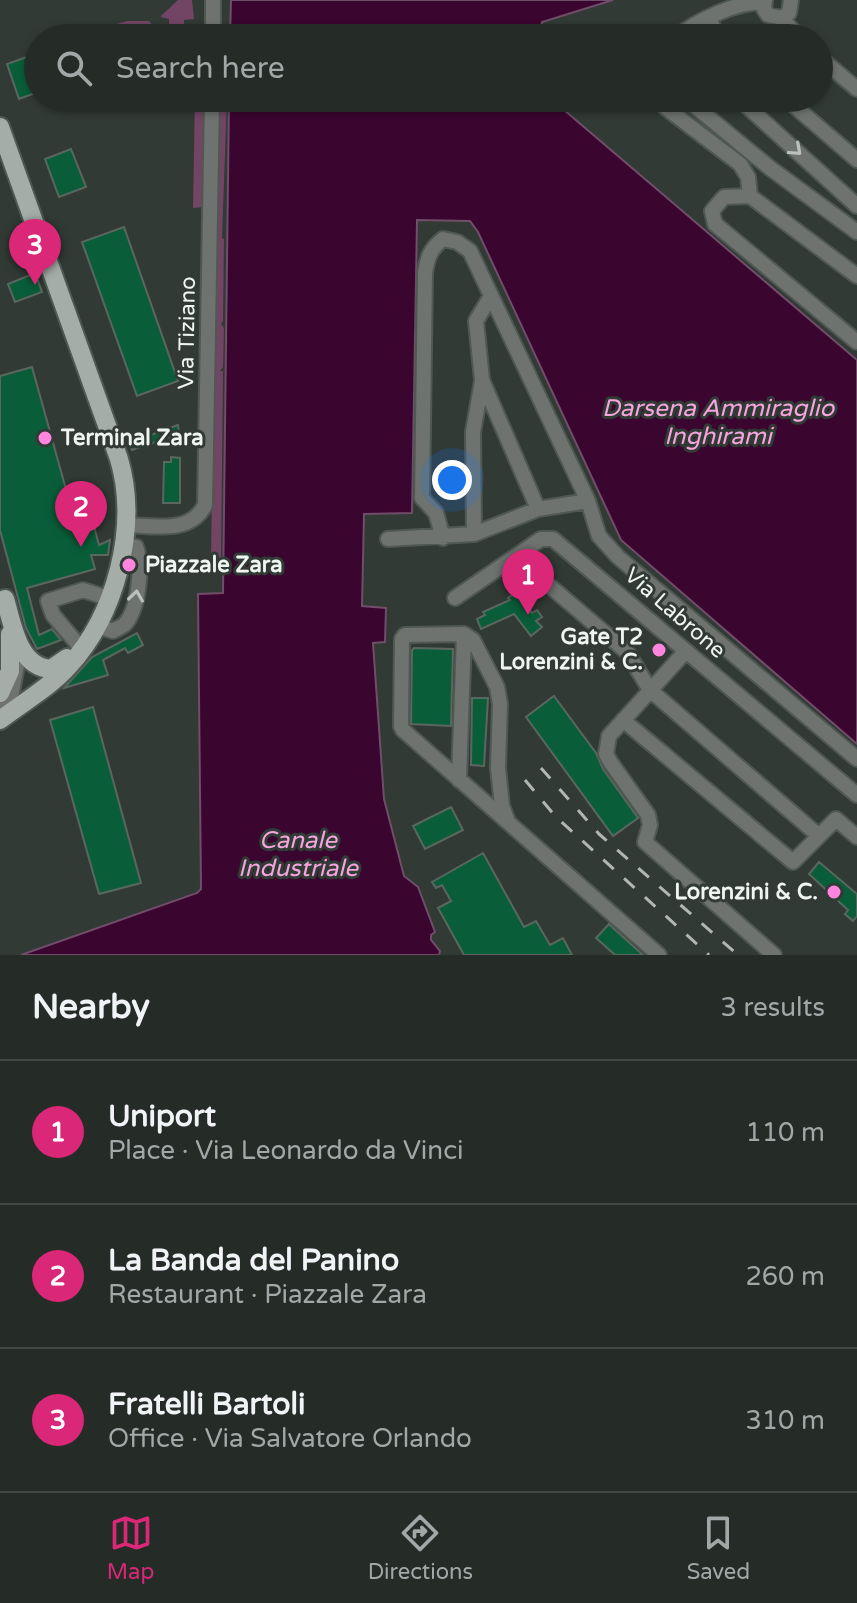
<!DOCTYPE html>
<html lang="en">
<head>
<meta charset="utf-8">
<style>
  body { margin:0; font-family:"Varela Round",sans-serif; background:#2d3430; color:#f1f3f6 }
  .you { position:absolute; left:452px; top:480px; width:28px; height:28px; margin:-20px; border:6px solid #fff; border-radius:50%; background:#1a73e8; box-shadow:0 0 0 12px #1a73e833 }
  .badge { display:grid; place-items:center; width:52px; height:52px; border-radius:50%; background:#db2777; color:#fff; font-size:26px; font-weight:700 }
  .pin { position:absolute; translate:-50% -66px; filter:drop-shadow(0 2px 4px #0008) }
  .pin::after { content:''; position:absolute; top:42px; width:28px; height:24px; background:inherit; clip-path:polygon(0 0,100% 0,50% 100%) }
  .list { margin:0; padding:0; list-style:none }
  h2 { display:flex; justify-content:space-between; align-items:center; height:104px; margin:0; padding:0 32px; font-size:34px }
  h2 small { font-size:26px; font-weight:400; color:#a3a7a8 }
  .list li { display:grid; grid-template-columns:52px 1fr auto; gap:24px; align-items:center; box-sizing:border-box; height:144px; padding:0 32px; border-top:2px solid #424845 }
  .list b { display:block; font-size:30px; white-space:nowrap }
  .list p { margin:0; font-size:26px; white-space:nowrap; color:#a3a7a8 }
  .list em { font-size:26px; font-style:normal; color:#a3a7a8 }
  .icon { flex:none; width:44px; height:44px; fill:none; stroke:currentColor; stroke-width:2; stroke-linecap:round; stroke-linejoin:round }
  .map { position:relative; flex:none; width:857px; height:955px; overflow:hidden }
  .search { position:absolute; background:#252c28; box-shadow:0 2px 6px #0004; left:24px; right:24px; top:24px; height:88px; display:flex; align-items:center; gap:20px; box-sizing:border-box; padding:0 28px; border-radius:44px; color:#a3a7a8; font-size:30px }
  .sheet { height:536px; background:#252c28 }
  nav { display:flex; justify-content:space-around; align-items:center; box-sizing:border-box; height:112px; border-top:2px solid #424845; background:#252c28; font-size:22px; color:#a3a7a8 }
  nav a { display:grid; justify-items:center; gap:4px }
  nav .on { color:#db2777 }
  .map>svg:first-child { display:block }
  .green { fill:#724565 }
  .water { fill:#3a052f; stroke:#704d69; stroke-width:2 }
  .building { fill:#095e39; stroke:#5c6660; stroke-width:2 }
  .lines { fill:none; stroke-linecap:round; stroke-linejoin:round }
  .minor-casing { stroke:#4f5853; stroke-width:18 }
  .major-casing { stroke:#4f5853; stroke-width:22 }
  .minor { stroke:#6e7370; stroke-width:14 }
  .major { stroke:#a4ada7; stroke-width:18 }
  .rail { stroke:#b0b7b3; stroke-width:3; stroke-dasharray:14 14; stroke-linecap:butt }
  .oneway { stroke:#bbc1bd }
  .poi-dot { fill:#ff85de; stroke:#313a35; stroke-width:3 }
  .labels { text-anchor:middle; dominant-baseline:central; stroke-width:6; stroke-linejoin:round; paint-order:stroke }
  .street-label { font-size:22px; fill:#eff5f1; stroke:#313a35 }
  .poi-label { font-size:22px; font-weight:bold; fill:#eff5f1; stroke:#313a35; text-anchor:start }
  .water-label { font-size:24px; font-style:italic; fill:#f5a4dd; stroke:#313a35 }
</style>
</head>
<body>
<div class="map">
<svg width="857" height="955" viewBox="0 0 857 955">
  <rect width="100%" height="100%" fill="#313a35"/>
  <path class="green" d="M178 0H192L194 19 184 20V38H169V19L161 17 162 15Z
    M127 21H149L151 23 152 38H128L126 34 107 38 110 26Z
    M195 98H203V207L193 208Z
    M217 98 222 100 227 98 222 238 224 239 223 321 221 324 224 328 223 367 220 371H223L221 559 211 562Z"/>
  <path class="water" d="M231 0H613L542 22 538 38H230Z
    M229 98H550L857 360V744L621 540 478 232 470 221 417 220 412 513 364 514 362 606 386 608 385 642 373 643 384 799 404 876 418 887 435 932 431 935V940L440 951 439 955H21L197 893 201 889 198 594 223 593Z"/>
  <path class="building" d="M38 53V92L19 99 7 64Z
    M71 149 86 187 59 197 45 159Z
    M124 227 178 381 137 396 82 242Z
    M35 273 42 292 15 302 8 284Z
    M32 367 72 511 78 509 82 522 92 519 99 545 110 540 108 555H91L95 569 27 588 39 635 52 629 61 640 37 649 26 628 0 530V376Z
    M178 425 179 434 132 450 129 443Z
    M171 457 180 458V503H163L164 462H171Z
    M516 592 532 613 537 610 542 617 536 621 542 627 531 636 514 614 481 629 477 619 485 615 483 612 510 600 508 598Z
    M137 633 143 645 128 653 125 648 103 660 108 675 64 688 92 657Z
    M414 648 453 649 451 726 411 724 412 650Z
    M554 696 596 753 603 769 638 818 613 836 526 717Z
    M472 698H488L484 766 471 765Z
    M93 707 141 883 99 894 50 720Z
    M451 807 463 830 425 849 413 826Z
    M483 853 524 927 536 921 550 945 563 938 572 955H464L438 908 451 901 442 885 436 888 432 882Z
    M819 862 857 894V916L853 921 845 914 848 910 809 874Z
    M609 924 612 927 643 955H615L596 938Z"/>
  <g class="lines">
    <defs>
      <path id="minor" d="M765 0 764 9 768 15 782 18
        M710 18 717 38
        M782 18 799 38
        M782 18 789 13 791 0
        M213 38V0
        M675 38C698 20 735 2 764 2
        M819 57 857 89
        M685 98 770 168 857 232
        M738 98 857 206
        M785 98 857 160
        M666 108 740 164 748 177 750 196 857 276
        M750 196 724 197 712 211 715 224 857 342
        M491 296 476 321 482 380 538 509
        M127 525C154 526 191 534 205 505L212 98
        M474 534 473 432 482 381
        M443 538 436 513 422 498 425 273C427 258 431 248 443 239L457 242 470 251 588 501 599 536 618 557 857 759
        M388 539 474 534 538 509 588 501
        M551 587 627 652 650 690 819 836 836 819 857 837
        M455 598 541 539H553L857 795
        M97 626 113 631C113 631 124 625 124 625 139 610 143 566 136 547L123 545
        M81 648 53 615 48 601 83 590 108 598
        M685 652 609 736 606 754 611 763 648 815 650 825 645 842 774 955
        M0 712 12 692 17 665
        M623 720 793 862 819 836
        M459 780 464 634
        M507 819 502 806 498 768 500 704 497 687 473 640 464 634 405 635 402 639 401 726 403 730 659 955"/>
      <path id="major" d="M0 127 119 459C139 527 116 615 68 667 50 687 22 703 0 720
        M5 599C13 625 18 667 51 669L67 658
        M0 693 10 671V634"/>
    </defs>
    <use href="#minor" class="minor-casing"/>
    <use href="#major" class="major-casing"/>
    <use href="#minor" class="minor"/>
    <use href="#major" class="major"/>
    <path class="rail" d="M541 768 599 834 738 955
      M525 780 556 817 709 955"/>
  </g>
  <defs><path id="oneway-chevron" d="M-2-3.5L2.5 0L-2 3.5" fill="none" stroke-width="1.6" stroke-linecap="round" stroke-linejoin="round" transform="scale(2)"/></defs>
  <g class="oneway">
    <use href="#oneway-chevron" transform="translate(796 150) rotate(42)"/>
    <use href="#oneway-chevron" transform="translate(136 596) rotate(-82)"/>
  </g>
  <g class="poi-dot">
    <circle cx="45" cy="438" r="8"/>
    <circle cx="129" cy="565" r="8"/>
    <circle cx="659" cy="650" r="8"/>
    <circle cx="834" cy="892" r="8"/>
  </g>
  <g class="labels">
    <g class="street-label">
      <text transform="translate(187 333) rotate(-89)">Via Tiziano</text>
      <text transform="translate(675 613) rotate(41)">Via Labrone</text>
    </g>
    <g class="poi-label">
      <text x="61" y="438">Terminal Zara</text>
      <text x="145" y="565">Piazzale Zara</text>
      <text x="643" y="637" text-anchor="end">Gate T2<tspan x="643" dy="25">Lorenzini &amp; C.</tspan></text>
      <text x="818" y="892" text-anchor="end">Lorenzini &amp; C.</text>
    </g>
    <g class="water-label">
      <text x="718" y="408">Darsena Ammiraglio<tspan x="718" dy="28">Inghirami</tspan></text>
      <text x="298" y="840">Canale<tspan x="298" dy="28">Industriale</tspan></text>
    </g>
  </g>
</svg>
<div class="you"></div>
<div class="pin badge" style="left:528px;top:615px">1</div>
<div class="pin badge" style="left:81px;top:547px">2</div>
<div class="pin badge" style="left:35px;top:285px">3</div>
<div class="search"><svg class="icon" aria-label="search" viewBox="0 0 24 24"><circle cx="10" cy="10" r="6"/><path d="M15 15l6 6"/></svg>Search here</div>
</div>
<section class="sheet">
<h2>Nearby<small>3 results</small></h2>
<ul class="list">
<li><span class="badge">1</span><div><b>Uniport</b><p>Place · Via Leonardo da Vinci</p></div><em>110 m</em></li>
<li><span class="badge">2</span><div><b>La Banda del Panino</b><p>Restaurant · Piazzale Zara</p></div><em>260 m</em></li>
<li><span class="badge">3</span><div><b>Fratelli Bartoli</b><p>Office · Via Salvatore Orlando</p></div><em>310 m</em></li>
</ul>
</section>
<nav>
<a class="on"><svg class="icon" aria-label="map" viewBox="0 0 24 24"><path d="M3 6l6-2 6 2 6-2v14l-6 2-6-2-6 2zM9 4v14M15 6v14"/></svg>Map</a>
<a><svg class="icon" aria-label="directions" viewBox="0 0 24 24"><path d="M12 3l9 9-9 9-9-9zM9 14v-3h6M13 9l2 2-2 2"/></svg>Directions</a>
<a><svg class="icon" aria-label="saved" viewBox="0 0 24 24"><path d="M7 4h10v16l-5-4-5 4z"/></svg>Saved</a>
</nav>
</body>
</html>
